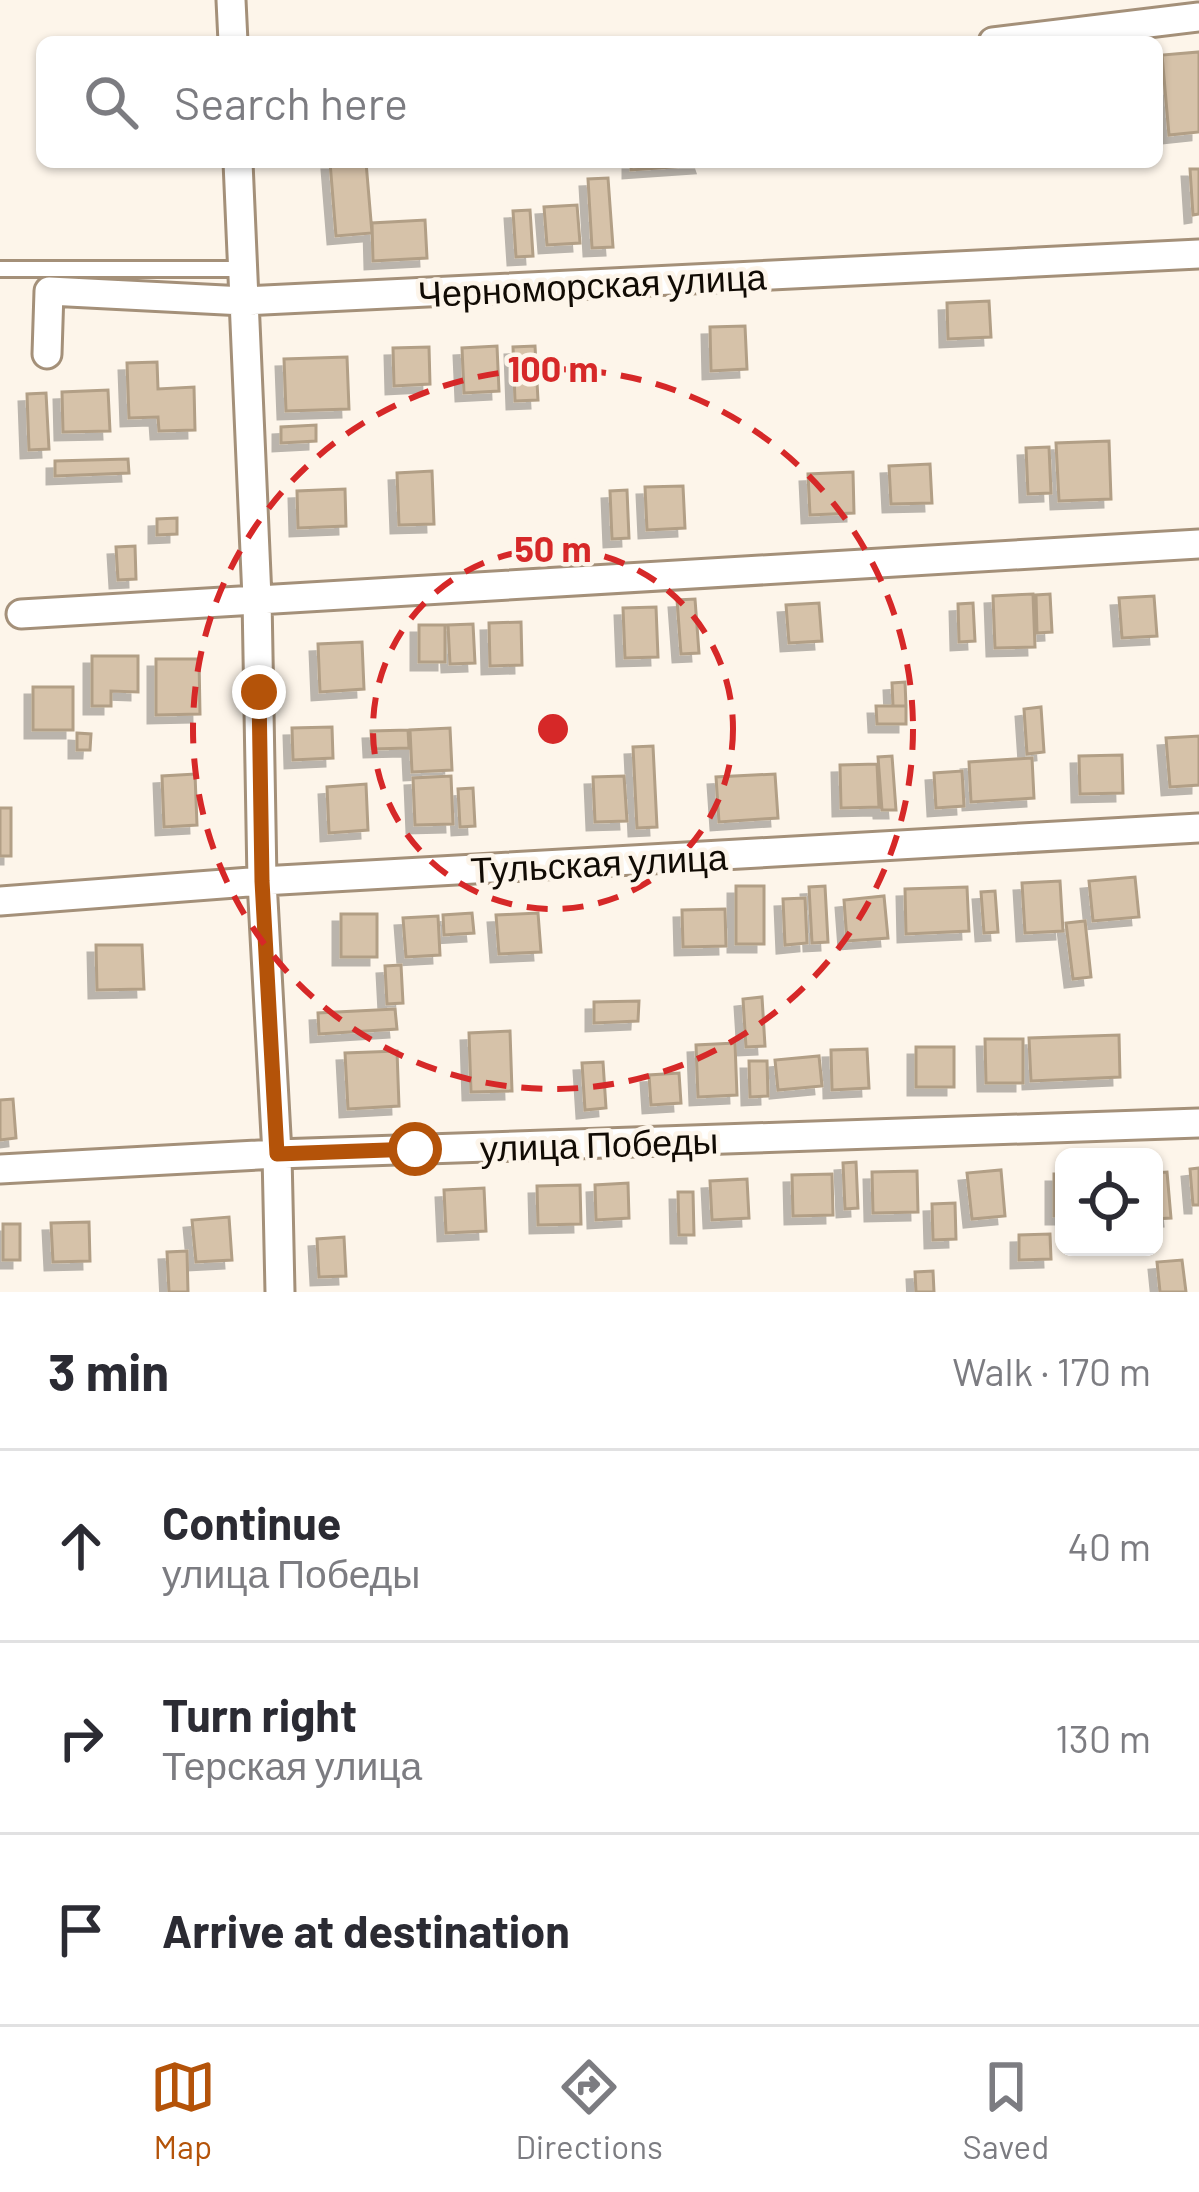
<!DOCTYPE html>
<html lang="en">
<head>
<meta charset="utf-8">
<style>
  body { margin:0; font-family:Barlow,sans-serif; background:#f2f2f3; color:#2b2b33 }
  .controls { position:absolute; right:36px; bottom:36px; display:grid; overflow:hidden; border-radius:18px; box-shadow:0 3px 9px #0004 }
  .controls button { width:108px; height:108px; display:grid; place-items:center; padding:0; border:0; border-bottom:3px solid #e1e1e2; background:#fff; color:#2b2b33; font:60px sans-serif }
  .stop { position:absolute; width:36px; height:36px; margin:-27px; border:9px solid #b45309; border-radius:50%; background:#fff }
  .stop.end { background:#b45309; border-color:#fff; box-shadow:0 3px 12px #0008 }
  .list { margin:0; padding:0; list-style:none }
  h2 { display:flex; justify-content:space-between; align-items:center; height:156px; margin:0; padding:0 48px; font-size:51px }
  h2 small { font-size:39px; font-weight:400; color:#7c7c81 }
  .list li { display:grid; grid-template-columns:78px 1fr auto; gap:36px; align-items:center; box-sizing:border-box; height:192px; padding:0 48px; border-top:3px solid #e1e1e2 }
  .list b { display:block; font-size:45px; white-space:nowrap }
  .list p { margin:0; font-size:39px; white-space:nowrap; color:#7c7c81 }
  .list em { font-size:39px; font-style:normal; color:#7c7c81 }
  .icon { flex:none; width:66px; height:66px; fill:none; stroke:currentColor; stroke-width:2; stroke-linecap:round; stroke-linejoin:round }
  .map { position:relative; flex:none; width:1199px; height:1292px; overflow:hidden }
  .search { position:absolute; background:#fff; box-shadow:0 3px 9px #0004; left:36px; right:36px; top:36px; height:132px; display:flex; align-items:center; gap:30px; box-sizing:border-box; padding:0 42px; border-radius:18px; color:#7c7c81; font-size:45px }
  .sheet { height:732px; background:#fff }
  nav { display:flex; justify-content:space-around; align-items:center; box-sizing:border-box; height:168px; border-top:3px solid #e1e1e2; background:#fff; font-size:33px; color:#7c7c81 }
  nav a { display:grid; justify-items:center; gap:6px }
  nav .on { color:#b45309 }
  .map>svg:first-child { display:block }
  .building { fill:#d6c2a9; stroke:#b29f86; stroke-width:3; filter:url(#shadow) }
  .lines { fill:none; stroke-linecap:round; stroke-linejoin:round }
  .lane-casing { stroke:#a49079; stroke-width:20 }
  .street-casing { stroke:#a49079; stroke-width:33 }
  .lane { stroke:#fff; stroke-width:14 }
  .street { stroke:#fff; stroke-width:27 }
  .route { stroke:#b45309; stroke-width:15 }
  .ring { fill:none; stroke:#d62828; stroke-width:6; stroke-dasharray:21 15 }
  .labels { text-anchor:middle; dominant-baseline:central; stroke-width:9; stroke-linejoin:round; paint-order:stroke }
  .street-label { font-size:36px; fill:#110b04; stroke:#fdf5ea }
  .centre { fill:#d62828; stroke:#fdf5ea; stroke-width:6 }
  .ring-label { font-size:36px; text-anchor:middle; font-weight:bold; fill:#d62828; stroke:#fdf5ea; stroke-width:9; stroke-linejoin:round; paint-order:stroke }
</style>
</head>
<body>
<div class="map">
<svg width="1199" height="1292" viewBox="0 0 1199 1292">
  <defs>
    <filter id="shadow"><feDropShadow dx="-8" dy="8" stdDeviation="0" flood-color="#0004"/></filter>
  </defs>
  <rect width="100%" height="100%" fill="#fdf5ea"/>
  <path class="building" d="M1199 52V132L1169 135 1162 55Z
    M330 162H366L372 233 336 236Z
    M631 162H702L703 165 631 170Z
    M1190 169H1199V214L1193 215Z
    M608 178 613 247 592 248 588 179Z
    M577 205 580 243 547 245 544 207Z
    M530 210 533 256 516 257 513 211Z
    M425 220 427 258 373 261 372 223Z
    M989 301 991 337 948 339 947 303Z
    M745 326 747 369 711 371 710 327Z
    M497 346 499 391 464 393 462 348Z
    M535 346 538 400 515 401 513 347Z
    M429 347 430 384 394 386 393 348Z
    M347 357 349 409 286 411 284 359Z
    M157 362 158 389 194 387 195 430 159 431 158 417 129 418 127 363Z
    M108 390 110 431 63 432 62 392Z
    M46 393 49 449 29 450 27 394Z
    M316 425V441L281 443V427Z
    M1109 441 1111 499 1059 501 1056 443Z
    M1049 447 1051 493 1028 494 1026 448Z
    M128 459 129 473 55 476V461Z
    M930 464 932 503 891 504 889 466Z
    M432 471 434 524 399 525 397 473Z
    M853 472 854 513 810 515 808 474Z
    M683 486 685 528 647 530 645 487Z
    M345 489 346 526 298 528 297 491Z
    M627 490 629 538 612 539 610 491Z
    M177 518V534L157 535V519Z
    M135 546 136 579 118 580 116 547Z
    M1033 594 1035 647 995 648 993 596Z
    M1050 594 1052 632 1037 633 1036 595Z
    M1154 596 1157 636 1122 638 1119 598Z
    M695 599 699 653 681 654 677 600Z
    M819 603 822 641 789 643 786 605Z
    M973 603 975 641 959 642 958 604Z
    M656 607 658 657 625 658 623 608Z
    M521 622 522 665 490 666 489 623Z
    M473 624 475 663 450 664 448 625Z
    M419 625H445V662H419Z
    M362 642 364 689 320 692 318 644Z
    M92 656H138V692L111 691V706H92Z
    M156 659H199L200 714 156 715Z
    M905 682 906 706H893L892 683Z
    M33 687H73V730H33Z
    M876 706H906V724H877Z
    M1041 707 1044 752 1027 754 1024 709Z
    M332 727 333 758 293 760 292 728Z
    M450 728 452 770 412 772 410 730Z
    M408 730 409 748 372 749 371 731Z
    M77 733 91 734 90 750H77Z
    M1199 736V785L1170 787 1166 738Z
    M653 746 657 827 637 828 633 747Z
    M1122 755 1123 793 1080 794 1079 756Z
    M892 756 896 810H882L878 757Z
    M1032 758 1034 798 971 802 969 762Z
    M877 764 879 807 841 808 840 765Z
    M962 771 964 806 936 808 934 773Z
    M195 774 197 825 164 827 162 776Z
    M775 774 778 818 719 822 716 777Z
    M451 776 453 824 415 825 413 778Z
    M624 776 627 821 595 822 593 777Z
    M366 784 368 830 329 833 327 787Z
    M473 788 475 826 460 827 458 789Z
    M0 808H11V856H0Z
    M1135 877 1139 917 1093 921 1089 881Z
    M1060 881 1063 931 1025 933 1022 883Z
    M736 886H764V944H736Z
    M825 886 828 942 812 943 809 887Z
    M967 887 969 931 906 934 905 889Z
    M995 891 998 932 984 933 981 892Z
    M884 896 888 938 847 941 844 900Z
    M805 898 807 943 785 945 783 899Z
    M725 909 726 946 683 947 682 910Z
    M472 913 474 933 444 935 443 915Z
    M538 913 541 952 499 954 496 915Z
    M341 914H377V957H341Z
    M438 916 440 955 406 957 403 918Z
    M1085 921 1091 977 1073 979 1066 923Z
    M96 945H142L144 989 97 990Z
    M401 965 403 1003 387 1004 385 966Z
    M762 997 765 1046 746 1047 743 999Z
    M639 1001 638 1021 594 1023V1002Z
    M395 1009 397 1029 319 1034 318 1013Z
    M510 1031 512 1091 471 1092 469 1033Z
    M1119 1035 1120 1077 1031 1081 1029 1038Z
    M985 1039H1023V1083H986Z
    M735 1043 737 1095 698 1097 696 1045Z
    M916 1047H954V1087H916Z
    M867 1049 869 1088 832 1090 831 1050Z
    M397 1051 399 1106 348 1109 345 1053Z
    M819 1056 822 1086 778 1090 775 1060Z
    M749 1061H767L768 1096 750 1097Z
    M603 1062 606 1108 585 1110 582 1063Z
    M679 1073 681 1103 651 1105 649 1075Z
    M13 1099 16 1138 0 1140V1100Z
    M856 1162 858 1208 845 1209 843 1163Z
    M1199 1168V1205H1193L1190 1169Z
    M1001 1170 1005 1216 972 1219 967 1173Z
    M917 1171 918 1212 873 1213 872 1172Z
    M1167 1172 1171 1218 1154 1219V1173Z
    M832 1174 833 1215 793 1216 792 1175Z
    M1054 1174H1064V1216H1054Z
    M747 1179 749 1218 712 1220 710 1181Z
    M628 1183 629 1218 596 1220 595 1185Z
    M580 1185 581 1224 538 1225 537 1186Z
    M484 1188 486 1231 446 1233 444 1190Z
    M678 1192H693L694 1235H679Z
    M955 1203 956 1239 933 1240 932 1204Z
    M229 1217 232 1260 196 1262 192 1220Z
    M89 1222 90 1261 53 1262 51 1223Z
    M3 1224H20V1260H3Z
    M1050 1234 1051 1259 1019 1260V1235Z
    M344 1237 346 1276 319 1277 317 1239Z
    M187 1251 188 1292H169L167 1252Z
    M1182 1260 1186 1292H1160L1157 1262Z
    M933 1271 934 1292H916L915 1272Z"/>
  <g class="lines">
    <defs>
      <path id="lane" d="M0 269H243"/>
      <path id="street" d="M231 0 233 42
        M993 42 1199 17
        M238 162 257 598 262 881 277 1154 280 1292
        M47 354 49 291 244 301 1199 254
        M21 614 1199 544
        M0 901 262 881 1199 828
        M0 1169 277 1154 1199 1123"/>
    </defs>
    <use href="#lane" class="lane-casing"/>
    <use href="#street" class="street-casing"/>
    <use href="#lane" class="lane"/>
    <use href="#street" class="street"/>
  </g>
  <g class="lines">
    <path class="route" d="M259 692 262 881 277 1154 415 1149"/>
  </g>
  <g class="ring">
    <circle cx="553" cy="729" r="180"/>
    <circle cx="553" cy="729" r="360"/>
  </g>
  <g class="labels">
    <g class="street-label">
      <text transform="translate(592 284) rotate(-3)">Черноморская улица</text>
      <text transform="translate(599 862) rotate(-3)">Тульская улица</text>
      <text transform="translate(599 1143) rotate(-2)">улица Победы</text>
    </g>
  </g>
  <circle cx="553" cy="729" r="18" class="centre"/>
  <g class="ring-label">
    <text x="553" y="382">100 m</text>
    <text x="553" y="562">50 m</text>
  </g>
</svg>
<div class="controls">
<button><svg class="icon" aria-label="locate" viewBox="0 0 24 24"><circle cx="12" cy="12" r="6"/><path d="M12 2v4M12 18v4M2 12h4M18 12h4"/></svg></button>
</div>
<div class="stop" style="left:415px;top:1149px"></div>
<div class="stop end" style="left:259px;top:692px"></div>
<div class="search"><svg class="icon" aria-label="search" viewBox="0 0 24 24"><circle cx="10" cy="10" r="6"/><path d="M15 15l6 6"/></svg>Search here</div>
</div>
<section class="sheet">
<h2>3 min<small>Walk · 170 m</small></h2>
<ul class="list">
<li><svg class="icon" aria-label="ahead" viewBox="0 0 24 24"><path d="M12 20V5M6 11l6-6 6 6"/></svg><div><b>Continue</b><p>улица Победы</p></div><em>40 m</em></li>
<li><svg class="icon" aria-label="right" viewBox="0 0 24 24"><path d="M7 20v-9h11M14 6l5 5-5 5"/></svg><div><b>Turn right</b><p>Терская улица</p></div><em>130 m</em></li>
<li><svg class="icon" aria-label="arrive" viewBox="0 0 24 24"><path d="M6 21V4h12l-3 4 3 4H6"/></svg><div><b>Arrive at destination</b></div></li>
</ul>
</section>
<nav>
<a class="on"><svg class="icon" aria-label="map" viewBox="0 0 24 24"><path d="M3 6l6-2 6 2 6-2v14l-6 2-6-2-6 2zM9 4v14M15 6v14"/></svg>Map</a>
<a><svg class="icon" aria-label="directions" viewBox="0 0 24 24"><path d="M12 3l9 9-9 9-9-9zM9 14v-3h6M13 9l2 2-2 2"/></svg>Directions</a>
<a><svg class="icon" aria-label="saved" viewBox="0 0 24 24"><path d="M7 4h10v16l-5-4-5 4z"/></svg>Saved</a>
</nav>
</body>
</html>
